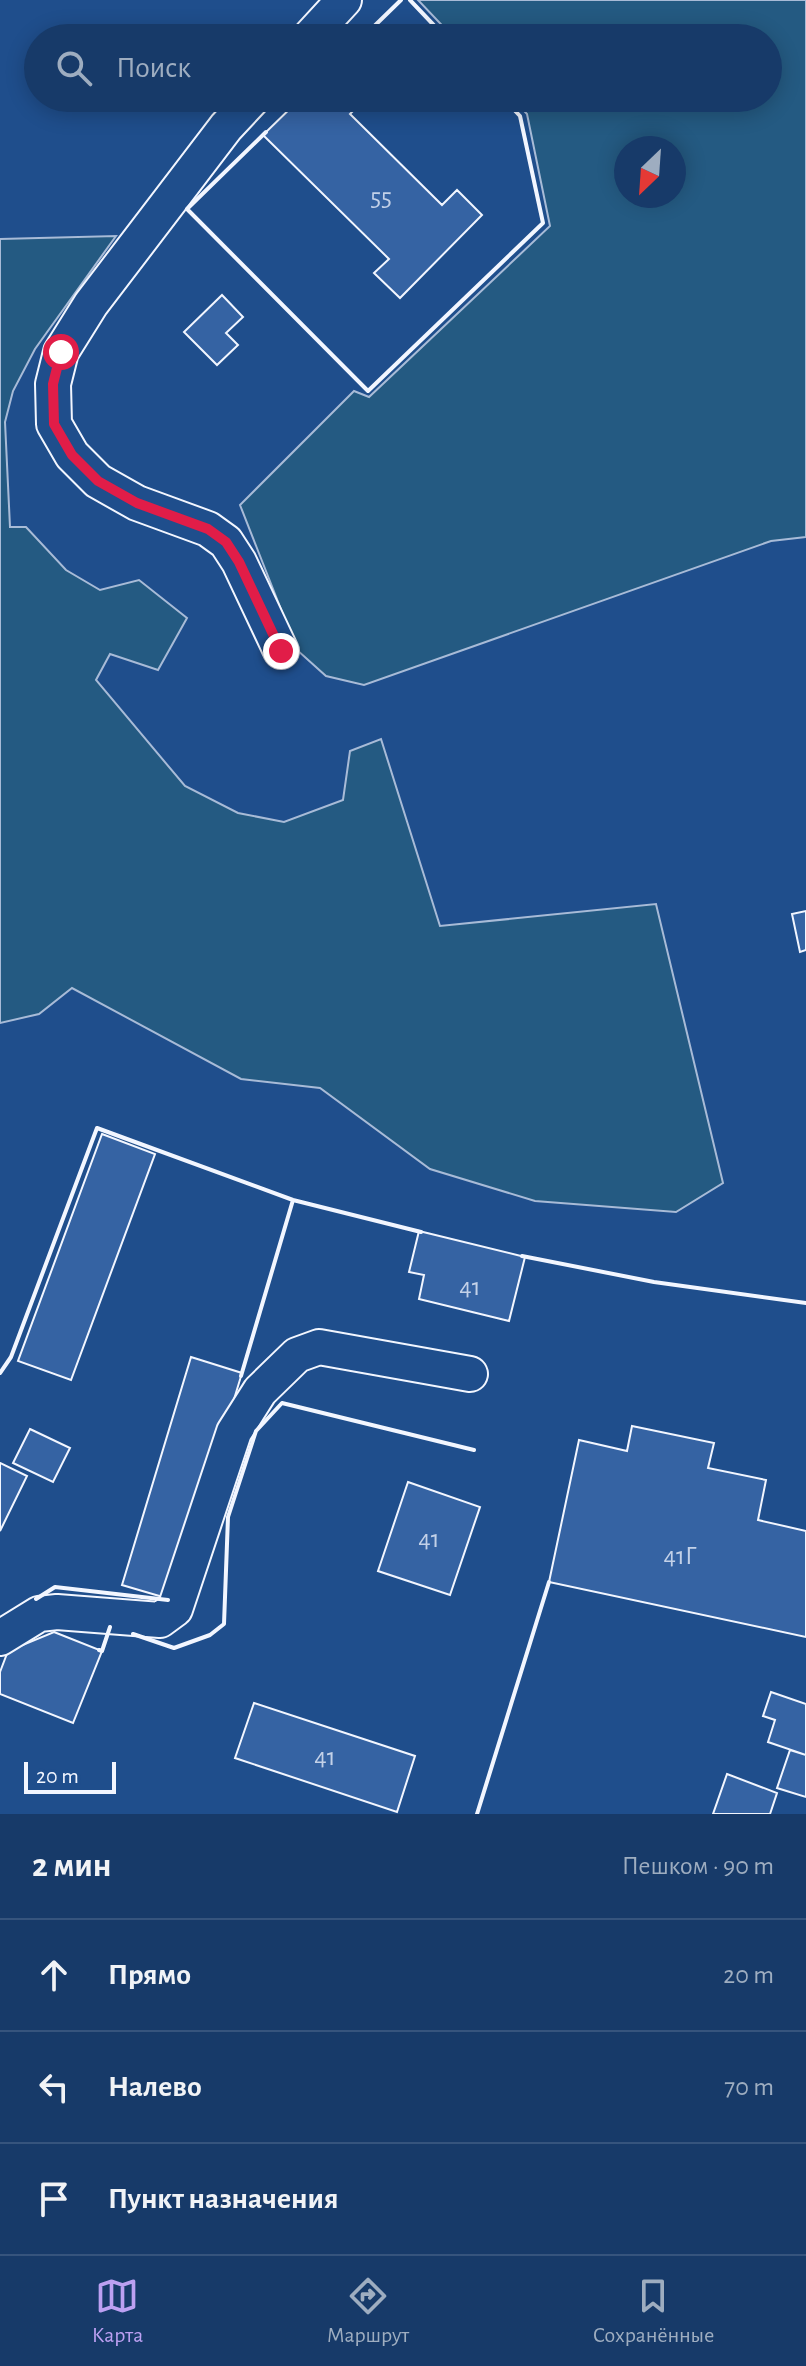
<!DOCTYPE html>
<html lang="ru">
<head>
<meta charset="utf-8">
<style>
  body { margin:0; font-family:"Alegreya Sans",sans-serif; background:#244571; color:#f1f3f6 }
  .compass { position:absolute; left:614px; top:136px; width:72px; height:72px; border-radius:50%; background:#173a69; box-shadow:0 4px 20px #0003; rotate:205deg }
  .scale { position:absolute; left:24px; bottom:20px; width:92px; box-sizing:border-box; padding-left:8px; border:4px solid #f2f6ff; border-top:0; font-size:22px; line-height:28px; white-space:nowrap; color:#f2f6ff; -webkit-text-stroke:6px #1f4e8c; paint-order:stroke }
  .stop { position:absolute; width:24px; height:24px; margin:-18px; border:6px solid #e11d48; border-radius:50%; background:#fff }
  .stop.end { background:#e11d48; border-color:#fff; box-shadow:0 2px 8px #0008 }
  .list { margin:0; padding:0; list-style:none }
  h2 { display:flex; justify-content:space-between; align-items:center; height:104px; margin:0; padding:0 32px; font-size:34px }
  h2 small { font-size:26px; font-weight:400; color:#9eadc0 }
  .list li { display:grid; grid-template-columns:52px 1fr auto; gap:24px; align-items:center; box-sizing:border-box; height:112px; padding:0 32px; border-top:2px solid #36547d }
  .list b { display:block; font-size:30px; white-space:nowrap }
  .list em { font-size:26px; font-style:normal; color:#9eadc0 }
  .icon { flex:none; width:44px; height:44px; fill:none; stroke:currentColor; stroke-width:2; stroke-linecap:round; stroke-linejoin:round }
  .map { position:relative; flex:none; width:806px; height:1814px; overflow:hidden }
  .search { position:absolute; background:#173a69; box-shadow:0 4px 20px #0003; left:24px; right:24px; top:24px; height:88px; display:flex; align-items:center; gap:20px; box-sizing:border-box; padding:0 28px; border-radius:44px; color:#9eadc0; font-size:30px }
  .sheet { height:440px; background:#173a69 }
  nav { display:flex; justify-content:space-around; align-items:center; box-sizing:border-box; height:112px; border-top:2px solid #36547d; background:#173a69; font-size:22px; color:#9eadc0 }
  nav a { display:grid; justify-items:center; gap:4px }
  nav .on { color:#bca0f2 }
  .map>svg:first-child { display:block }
  .green { fill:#245a82; stroke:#a8bbd7; stroke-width:2; fill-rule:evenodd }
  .building { fill:#3563a3; stroke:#f2f6ff; stroke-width:2 }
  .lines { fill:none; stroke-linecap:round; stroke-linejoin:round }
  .minor-casing { stroke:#f2f6ff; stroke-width:38 }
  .minor { stroke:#1f4e8c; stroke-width:34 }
  .wall { stroke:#f2f6ff; stroke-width:4 }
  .route { stroke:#e11d48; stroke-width:10 }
  .labels { text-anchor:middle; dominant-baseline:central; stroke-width:6; stroke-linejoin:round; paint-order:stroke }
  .number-label { font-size:26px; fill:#c3d1e8 }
</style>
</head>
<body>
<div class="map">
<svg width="806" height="1814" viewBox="0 0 806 1814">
  <rect width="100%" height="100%" fill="#1f4e8c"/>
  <path class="green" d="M418 0H806V537L771 541 364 685 326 676 297 650 240 505 354 391 369 397 550 226 527 114 512 98H768V38H454ZM626 148H674V196H626Z
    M116 236 35 349 13 391 5 422 10 527H26L66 570 100 590 139 580 187 618 158 670 110 654 96 680 185 786 238 813 284 822 343 800 350 751 381 739 440 926 656 904 723 1183 676 1212 535 1201 430 1169 320 1088 241 1079 72 988 39 1014 0 1023V239Z"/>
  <path class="building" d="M301 98H366L350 114 442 205 457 190 482 215 400 298 374 273 389 259 263 135Z
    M222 295 243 317 226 333 238 345 217 365 184 332Z
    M806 911V950L800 952 792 914Z
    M102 1134 155 1154 71 1380 18 1361Z
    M419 1231 525 1257 509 1321 419 1299 424 1275 409 1272Z
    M191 1357 242 1373 173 1600 122 1585Z
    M632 1426 714 1443 708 1468 766 1480 758 1520 806 1531V1637L549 1582 579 1440 627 1451Z
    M30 1429 70 1448 53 1482 13 1463Z
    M0 1463 27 1476 0 1531Z
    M408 1482 480 1507 450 1595 378 1571Z
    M54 1632 102 1651 73 1723 0 1694V1672L8 1651Z
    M771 1692 806 1704V1755L768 1742 775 1720 763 1716Z
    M254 1703 415 1756 397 1812 235 1758Z
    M790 1750 806 1755V1797L777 1788Z
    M727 1774 777 1793 770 1814H713Z"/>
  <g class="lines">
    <defs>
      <path id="minor" d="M309 38 344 0
        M253 98 226 127 91 304 61 352 53 384 54 424 72 455 98 481 137 503 208 529 226 542 239 562 281 651
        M0 1638 39 1614 57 1612 160 1620 175 1609 234 1432 260 1391 297 1355 319 1347 470 1374"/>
    </defs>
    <use href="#minor" class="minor-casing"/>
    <use href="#minor" class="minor"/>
    <path class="wall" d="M410 0 446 38
      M362 38 401 0
      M266 132 187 209 368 391 543 223 520 116 503 98
      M522 1256 654 1282 806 1303
      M0 1373 11 1357 97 1128 293 1200 421 1232
      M241 1376 293 1200
      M36 1599 55 1587 168 1600
      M133 1634 174 1648 210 1635 224 1624 228 1517 256 1431 282 1403 474 1450
      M99 1650 102 1651 110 1627
      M477 1814 549 1582"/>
  </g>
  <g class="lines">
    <path class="route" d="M61 352 53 384 54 424 72 455 98 481 137 503 208 529 226 542 239 562 281 651"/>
  </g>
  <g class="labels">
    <g class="number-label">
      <text x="381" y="197">55</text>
      <text x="470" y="1287">41</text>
      <text x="429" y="1539">41</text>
      <text x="680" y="1556">41Г</text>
      <text x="325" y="1757">41</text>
    </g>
  </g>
</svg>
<svg class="compass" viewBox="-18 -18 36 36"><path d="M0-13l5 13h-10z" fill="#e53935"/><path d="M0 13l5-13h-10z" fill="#9eadc0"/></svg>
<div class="scale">20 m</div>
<div class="stop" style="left:61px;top:352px"></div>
<div class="stop end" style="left:281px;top:651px"></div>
<div class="search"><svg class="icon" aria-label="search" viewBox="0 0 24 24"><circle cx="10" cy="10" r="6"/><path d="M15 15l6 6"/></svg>Поиск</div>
</div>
<section class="sheet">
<h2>2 мин<small>Пешком · 90 m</small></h2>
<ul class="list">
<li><svg class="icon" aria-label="ahead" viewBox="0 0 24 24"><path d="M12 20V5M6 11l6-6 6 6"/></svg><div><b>Прямо</b></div><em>20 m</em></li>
<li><svg class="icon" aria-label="left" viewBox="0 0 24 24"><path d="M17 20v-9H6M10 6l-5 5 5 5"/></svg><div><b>Налево</b></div><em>70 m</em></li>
<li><svg class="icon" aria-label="arrive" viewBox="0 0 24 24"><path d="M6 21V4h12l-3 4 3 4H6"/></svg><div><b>Пункт назначения</b></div></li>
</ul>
</section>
<nav>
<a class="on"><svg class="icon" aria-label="map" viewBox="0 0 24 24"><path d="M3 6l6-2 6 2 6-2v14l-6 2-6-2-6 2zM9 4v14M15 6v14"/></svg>Карта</a>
<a><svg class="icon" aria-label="directions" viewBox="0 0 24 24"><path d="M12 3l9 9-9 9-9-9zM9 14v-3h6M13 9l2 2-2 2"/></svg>Маршрут</a>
<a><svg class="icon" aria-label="saved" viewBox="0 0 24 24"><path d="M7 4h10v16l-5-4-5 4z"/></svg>Сохранённые</a>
</nav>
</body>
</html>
